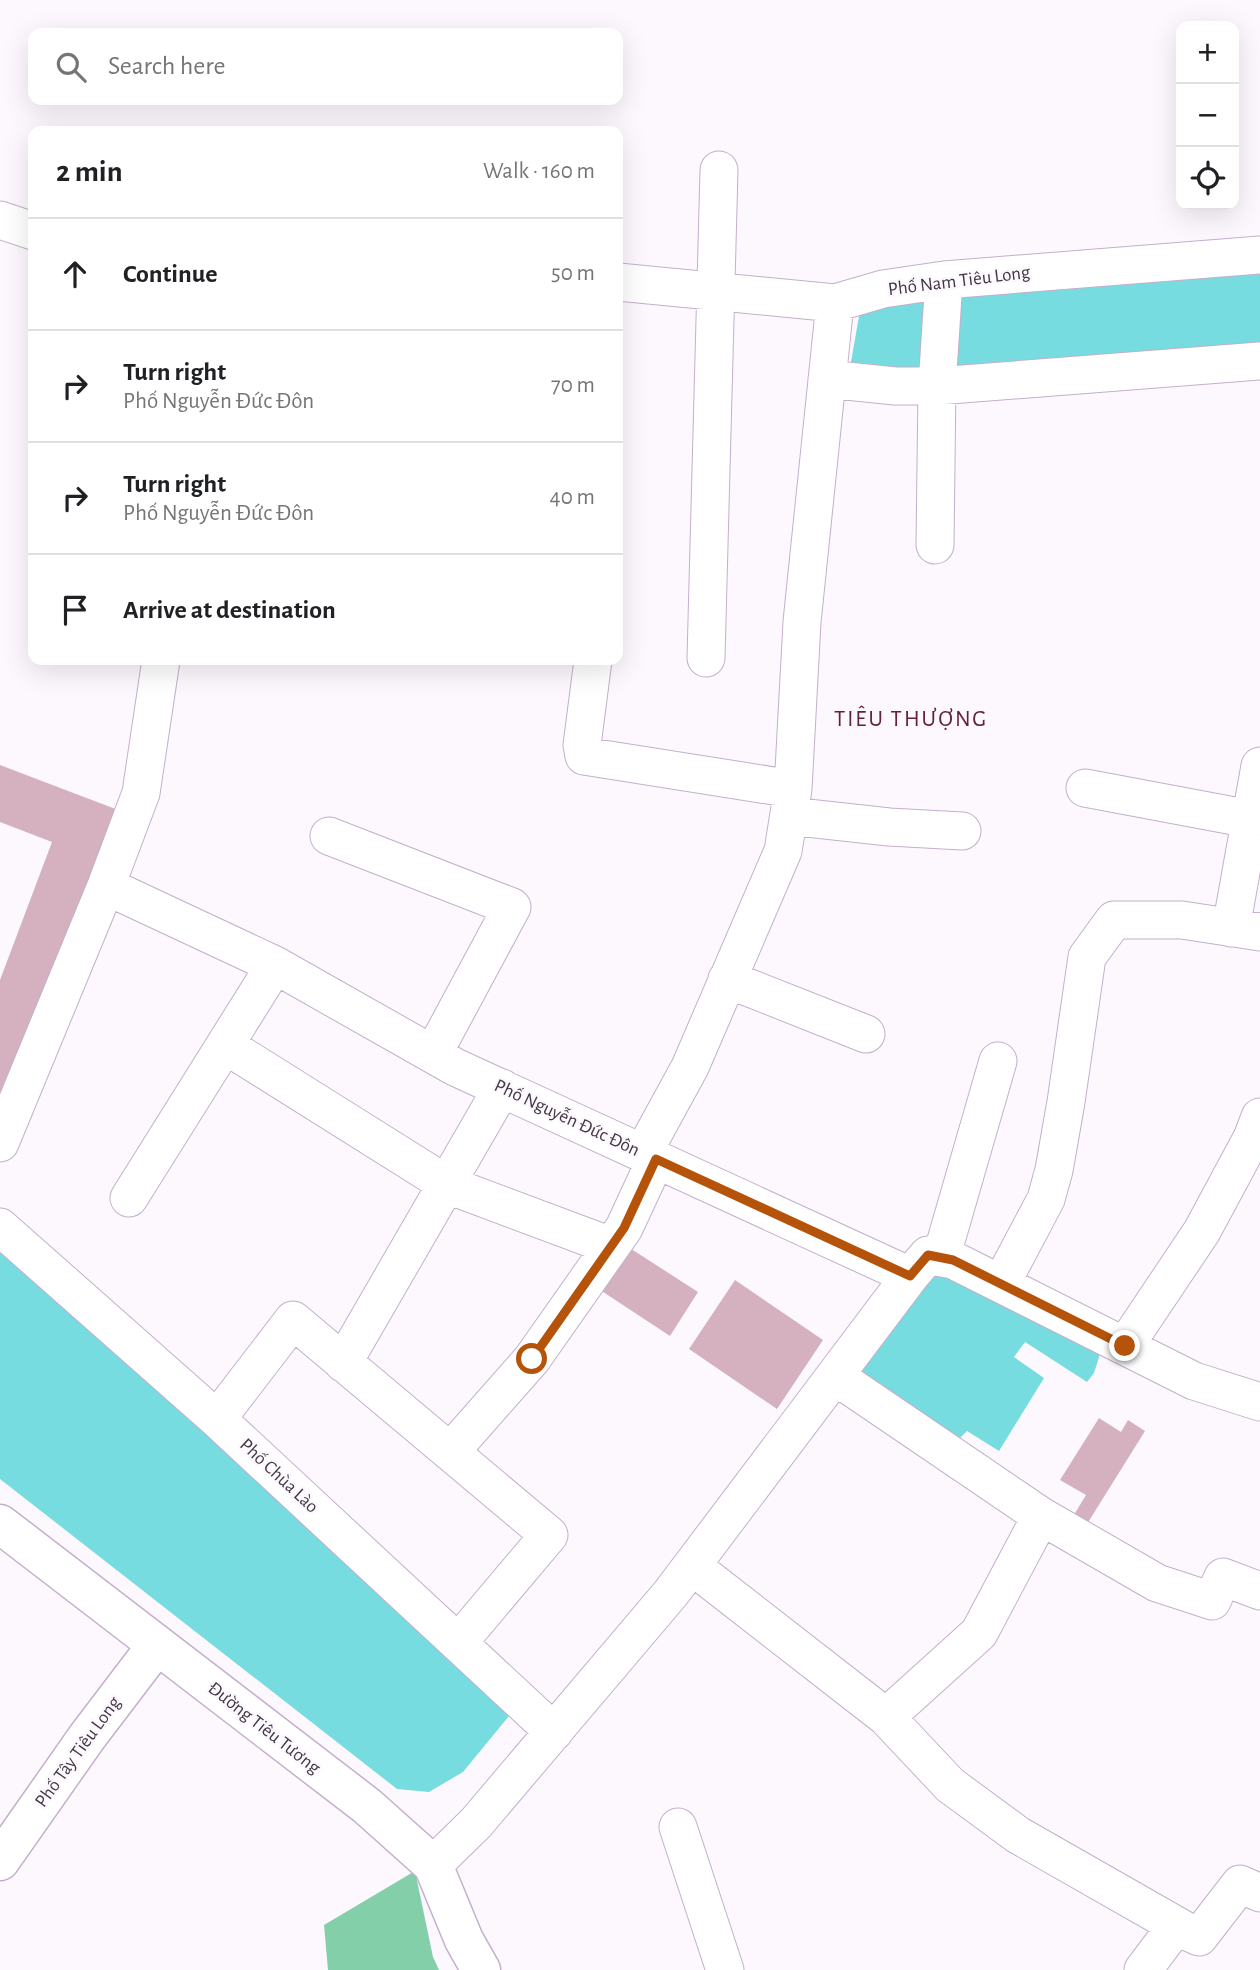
<!DOCTYPE html>
<html lang="en">
<head>
<meta charset="utf-8">
<style>
  body { margin:0; font-family:"Alegreya Sans",sans-serif; background:#f6f6f6; color:#202124 }
  .controls { position:absolute; right:21px; top:21px; display:grid; overflow:hidden; border-radius:14px; box-shadow:0 7px 28px #0002 }
  .controls button { width:63px; height:63px; display:grid; place-items:center; padding:0; border:0; border-bottom:2px solid #e0e0e0; background:#fff; color:#202124; font:35px sans-serif }
  .stop { position:absolute; width:21px; height:21px; margin:-16px; border:5px solid #b45309; border-radius:50%; background:#fff }
  .stop.end { background:#b45309; border-color:#fff; box-shadow:0 2px 7px #0008 }
  .list { margin:0; padding:0; list-style:none }
  h2 { display:flex; justify-content:space-between; align-items:center; height:91px; margin:0; padding:0 28px; font-size:30px }
  h2 small { font-size:23px; font-weight:400; color:#757577 }
  .list li { display:grid; grid-template-columns:46px 1fr auto; gap:21px; align-items:center; box-sizing:border-box; height:112px; padding:0 28px; border-top:2px solid #e0e0e0 }
  .list b { display:block; font-size:26px; white-space:nowrap }
  .list p { margin:0; font-size:23px; white-space:nowrap; color:#757577 }
  .list em { font-size:23px; font-style:normal; color:#757577 }
  .icon { flex:none; width:38px; height:38px; fill:none; stroke:currentColor; stroke-width:2; stroke-linecap:round; stroke-linejoin:round }
  .map { position:relative; flex:none; width:1260px; height:1970px; overflow:hidden }
  .search { position:absolute; background:#fff; box-shadow:0 7px 28px #0002; left:28px; top:28px; width:595px; height:77px; display:flex; align-items:center; gap:18px; box-sizing:border-box; padding:0 24px; border-radius:14px; color:#757577; font-size:26px }
  .panel { position:absolute; background:#fff; box-shadow:0 7px 28px #0002; left:28px; top:126px; width:595px; height:539px; border-radius:14px }
  .map>svg:first-child { display:block }
  .forest { fill:#82cfa9 }
  .water { fill:#77dcdf }
  .building { fill:#d5b1c0 }
  .lines { fill:none; stroke-linecap:round; stroke-linejoin:round }
  .minor-casing { stroke:#c4afcc; stroke-width:39 }
  .tertiary-casing { stroke:#c4afcc; stroke-width:41 }
  .minor { stroke:#fff; stroke-width:37 }
  .tertiary { stroke:#fff; stroke-width:38 }
  .route { stroke:#b45309; stroke-width:9 }
  .labels { text-anchor:middle; dominant-baseline:central; stroke-width:5; stroke-linejoin:round; paint-order:stroke }
  .street-label { font-size:19px; fill:#413844; stroke:#fcf8fe }
  .quarter-label { font-size:23px; letter-spacing:2px; fill:#63203b; stroke:#fcf8fe }
</style>
</head>
<body>
<div class="map">
<svg width="1260" height="1970" viewBox="0 0 1260 1970">
  <rect width="100%" height="100%" fill="#fcf8fe"/>
  <path class="forest" d="M415 1871 433 1957 439 1970H328L324 1925Z"/>
  <path class="water" d="M1260 273V348L866 373 851 362 861 305Z
    M0 1245 514 1710 463 1772 429 1792 397 1789 0 1479Z
    M931 1268 1101 1351 1094 1373 1087 1382 1025 1342 1014 1357 1044 1378 999 1451 967 1431 959 1439 857 1377 909 1292Z"/>
  <path class="building" d="M0 765 126 813 0 1115V980L52 842 0 822Z
    M622 1243 698 1292 670 1336 594 1286Z
    M735 1280 823 1340 777 1409 689 1349Z
    M1099 1418 1121 1432 1128 1420 1145 1431 1082 1532 1069 1523 1086 1495 1060 1480Z"/>
  <g class="lines">
    <defs>
      <path id="minor" d="M0 220 33 231
        M618 282 835 303 883 289 944 280 1260 255
        M827 379 895 386H937L1260 361
        M935 545 937 386 944 280
        M706 658 719 170
        M593 660 582 745 584 756 793 789
        M1085 788 1250 819
        M789 816 889 827 962 831
        M329 836 512 907 433 1054
        M106 886 275 965 455 1067 910 1276 928 1255 953 1260 1194 1381 1260 1402
        M1231 928 1260 766
        M727 979 866 1034
        M225 1045 448 1185 611 1246
        M0 1143 106 886 141 793 161 660
        M643 1153 690 1067 783 851 793 789 802 622 835 303
        M129 1198 275 965
        M0 1227 217 1419 554 1732
        M941 1258 998 1061
        M1001 1284 1046 1199 1054 1170 1066 1102 1087 957 1114 920H1182L1260 932
        M1125 1346 1202 1231 1252 1138 1260 1117
        M343 1363 502 1088
        M835 1376 1041 1516 1157 1583 1212 1601 1223 1577 1260 1591
        M217 1419 293 1320 549 1535 458 1643
        M450 1452 532 1359 624 1228 656 1159
        M692 1566 886 1717 950 1785 1018 1835 1188 1932 1199 1937 1240 1884 1260 1893
        M886 1717 979 1633 1041 1516
        M678 1827 725 1970
        M433 1865 476 1823 671 1593 910 1276
        M1143 1970 1176 1926"/>
      <path id="tertiary" d="M0 1524 367 1806 433 1865 464 1940 481 1970
        M0 1861 87 1737 157 1645"/>
    </defs>
    <use href="#minor" class="minor-casing"/>
    <use href="#tertiary" class="tertiary-casing"/>
    <use href="#minor" class="minor"/>
    <use href="#tertiary" class="tertiary"/>
  </g>
  <g class="lines">
    <path class="route" d="M532 1359 624 1228 656 1159 910 1276 928 1255 953 1260 1125 1346"/>
  </g>
  <g class="labels">
    <g class="street-label">
      <text transform="translate(959 281) rotate(-7)">Phố Nam Tiêu Long</text>
      <text transform="translate(567 1118) rotate(25)">Phố Nguyễn Đức Đôn</text>
      <text transform="translate(279 1476) rotate(43)">Phố Chùa Lào</text>
      <text transform="translate(264 1728) rotate(38)">Đường Tiêu Tương</text>
      <text transform="translate(78 1752) rotate(-54)">Phố Tây Tiêu Long</text>
    </g>
    <g class="quarter-label">
      <text x="911" y="719">TIÊU THƯỢNG</text>
    </g>
  </g>
</svg>
<div class="controls">
<button>+</button>
<button>−</button>
<button><svg class="icon" aria-label="locate" viewBox="0 0 24 24"><circle cx="12" cy="12" r="6"/><path d="M12 2v4M12 18v4M2 12h4M18 12h4"/></svg></button>
</div>
<div class="stop" style="left:532px;top:1359px"></div>
<div class="stop end" style="left:1125px;top:1346px"></div>
<div class="search"><svg class="icon" aria-label="search" viewBox="0 0 24 24"><circle cx="10" cy="10" r="6"/><path d="M15 15l6 6"/></svg>Search here</div>
<section class="panel">
<h2>2 min<small>Walk · 160 m</small></h2>
<ul class="list">
<li><svg class="icon" aria-label="ahead" viewBox="0 0 24 24"><path d="M12 20V5M6 11l6-6 6 6"/></svg><div><b>Continue</b></div><em>50 m</em></li>
<li><svg class="icon" aria-label="right" viewBox="0 0 24 24"><path d="M7 20v-9h11M14 6l5 5-5 5"/></svg><div><b>Turn right</b><p>Phố Nguyễn Đức Đôn</p></div><em>70 m</em></li>
<li><svg class="icon" aria-label="right" viewBox="0 0 24 24"><path d="M7 20v-9h11M14 6l5 5-5 5"/></svg><div><b>Turn right</b><p>Phố Nguyễn Đức Đôn</p></div><em>40 m</em></li>
<li><svg class="icon" aria-label="arrive" viewBox="0 0 24 24"><path d="M6 21V4h12l-3 4 3 4H6"/></svg><div><b>Arrive at destination</b></div></li>
</ul>
</section>
</div>
</body>
</html>
